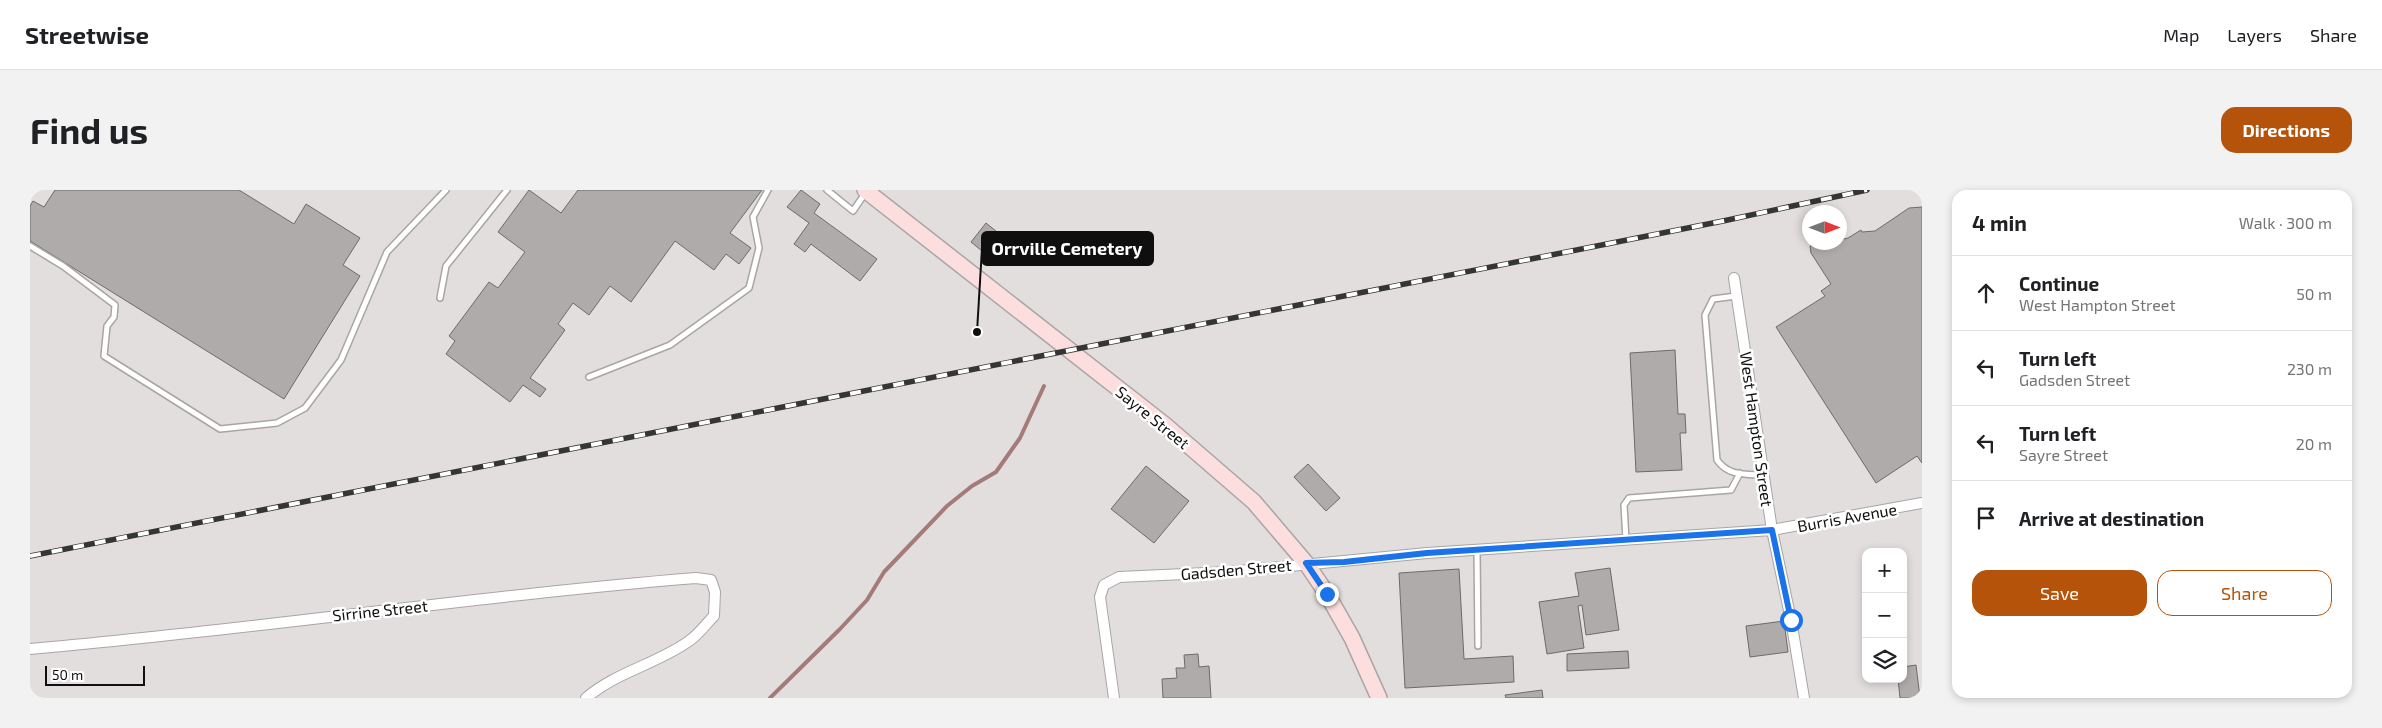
<!DOCTYPE html>
<html lang="en">
<head>
<meta charset="utf-8">
<style>
  body { margin:0; font-family:"Exo 2",sans-serif; background:#f2f2f2; color:#202124 }
  .controls { position:absolute; right:15px; bottom:15px; display:grid; overflow:hidden; border-radius:10px; box-shadow:0 2px 8px #0003 }
  .controls button { width:45px; height:45px; display:grid; place-items:center; padding:0; border:0; border-bottom:1px solid #e0e0e0; background:#fff; color:#202124; font:25px sans-serif }
  .compass { position:absolute; left:1772px; top:15px; width:45px; height:45px; border-radius:50%; background:#fff; box-shadow:0 2px 8px #0003; rotate:90deg }
  .scale { position:absolute; left:15px; bottom:12px; width:100px; box-sizing:border-box; padding-left:5px; border:2px solid #100f0f; border-top:0; font-size:14px; line-height:18px; white-space:nowrap; color:#100f0f; -webkit-text-stroke:4px #fff; paint-order:stroke }
  .stop { position:absolute; width:15px; height:15px; margin:-11px; border:4px solid #1a73e8; border-radius:50%; background:#fff }
  .stop.end { background:#1a73e8; border-color:#fff; box-shadow:0 1px 5px #0008 }
  .list { margin:0; padding:0; list-style:none }
  h2 { display:flex; justify-content:space-between; align-items:center; height:65px; margin:0; padding:0 20px; font-size:21px }
  h2 small { font-size:16px; font-weight:400; color:#757577 }
  .list li { display:grid; grid-template-columns:32px 1fr auto; gap:15px; align-items:center; box-sizing:border-box; height:75px; padding:0 20px; border-top:1px solid #e0e0e0 }
  .list b { display:block; font-size:19px; white-space:nowrap }
  .list p { margin:0; font-size:16px; white-space:nowrap; color:#757577 }
  .list em { font-size:16px; font-style:normal; color:#757577 }
  .actions { display:flex; gap:10px; padding:15px 20px }
  .actions a { flex:1; padding:11px 0; border:1px solid #b45309; border-radius:15px; text-align:center; font-size:18px; color:#b45309 }
  .actions .main { background:#b45309; color:#fff }
  .icon { flex:none; width:28px; height:28px; fill:none; stroke:currentColor; stroke-width:2; stroke-linecap:round; stroke-linejoin:round }
  .map { position:relative; flex:none; width:1892px; height:508px; overflow:hidden; border-radius:15px }
  header { display:flex; align-items:center; gap:30px; box-sizing:border-box; height:70px; padding:0 25px; background:#fff; border-bottom:1px solid #e0e0e0 }
  header strong { font-size:24px }
  nav { display:flex; gap:28px; margin-inline-start:auto; font-size:18px }
  .intro { display:flex; align-items:center; justify-content:space-between; box-sizing:border-box; height:120px; padding:0 30px }
  h1 { margin:0; font-size:35px }
  .button { padding:12px 22px; border-radius:15px; background:#b45309; color:#fff; font-size:18px; font-weight:700 }
  main { display:flex; gap:30px; padding:0 30px }
  aside { flex:1; background:#fff; border-radius:15px; box-shadow:0 2px 8px #0003 }
  .map>svg:first-child { display:block }
  .lines { fill:none; stroke-linecap:round; stroke-linejoin:round }
  .stream { stroke:#a57b7a; stroke-width:4 }
  .building { fill:#b0abab; stroke:#6e6a6a }
  .lane-casing { stroke:#a9a5a5; stroke-width:8 }
  .street-casing { stroke:#a9a5a5; stroke-width:12 }
  .secondary-casing { stroke:#a9a5a5; stroke-width:18 }
  .lane { stroke:#fff; stroke-width:5 }
  .street { stroke:#fff; stroke-width:10 }
  .secondary { stroke:#fcdedf; stroke-width:15 }
  .rail-casing { stroke:#363535; stroke-width:5.5 }
  .rail { stroke:#fff; stroke-width:4; stroke-dasharray:11; stroke-linecap:butt }
  .route { stroke:#1a73e8; stroke-width:6 }
  .labels { text-anchor:middle; dominant-baseline:central; stroke-width:5; stroke-linejoin:round; paint-order:stroke }
  .street-label { font-size:16px; fill:#100f0f; stroke:#fff }
  .leader { fill:none; stroke:#100f0f; stroke-width:2 }
  .callout-dot { fill:#100f0f; stroke:#fff; stroke-width:2 }
  .callout { fill:#100f0f; stroke:#100f0f; stroke-width:2 }
  .callout-label { font-size:18px; text-anchor:middle; font-weight:bold; fill:#fff }
</style>
</head>
<body>
<header>
<strong>Streetwise</strong>
<nav><a>Map</a><a>Layers</a><a>Share</a></nav>
</header>
<div class="intro"><h1>Find us</h1><a class="button">Directions</a></div>
<main>
<div class="map">
<svg width="1892" height="508" viewBox="0 0 1892 508">
  <rect width="100%" height="100%" fill="#e3dede"/>
  <g class="lines">
    <path class="stream" d="M740 508 810 439 837 410 854 382 917 316 942 296 966 282 990 248 1014 196"/>
  </g>
  <path class="building" d="M25 0H209L264 34 276 14 330 48 313 75 330 86 254 209 0 51V16L3 11 14 17Z
    M499 0 531 23 548 0H732L700 43 721 58 709 74 696 64 684 80 645 51 601 112 580 96 559 125 543 113 528 134 535 140 500 188 516 199 510 207 493 195 480 212 416 164 425 151 419 146 459 92 468 98 495 62 468 42Z
    M771 0 790 14 784 23 847 69 830 91 781 54 775 62 764 54 779 33 757 17Z
    M1892 17V273L1887 266 1846 293 1746 137 1795 106 1791 101 1801 94 1781 63 1780 56 1810 52V50L1818 48 1831 40 1832 42 1845 41 1879 18Z
    M956 33 982 54 967 73 941 52Z
    M1645 160 1648 224H1655L1656 243H1650L1652 280 1606 282 1600 163Z
    M1278 274 1310 308 1296 321 1264 287Z
    M1116 276 1159 311 1124 353 1081 319Z
    M1580 378 1589 440 1556 445 1552 415 1548 416 1554 458 1517 464 1509 412 1549 406 1545 383Z
    M1429 379 1434 469 1483 466 1484 492 1375 498 1369 383Z
    M1754 431 1758 462 1720 467 1716 436Z
    M1598 461 1599 478 1537 481V464Z
    M1168 464 1169 477 1179 476 1181 508H1133L1132 489 1147 488 1146 478H1155L1154 465Z
    M1886 475 1890 508H1870L1868 489H1873V477Z
    M1512 500 1513 508H1476L1475 505Z"/>
  <g class="lines">
    <defs>
      <path id="lane" d="M797 0 823 21 836 2
        M0 56 33 76 85 115 84 127 77 136 74 166 190 239 247 233 275 218 311 170 357 62 416 0
        M1706 106 1683 109 1675 125 1687 270C1698 286 1715 284 1733 285
        M410 108 416 76 477 0
        M559 187 640 155 719 98 729 58 723 27 738 0
        M1596 350 1594 315 1599 308 1701 300 1710 283
        M1447 360 1448 456"/>
      <path id="street" d="M1704 88 1742 340 1761 430 1774 508
        M0 459C222 440 443 406 666 388L681 390 685 402 684 426C676 434 668 445 659 451 627 474 586 482 556 508
        M1084 508 1070 407 1074 395 1089 387 1198 382 1397 363 1742 340 1892 313"/>
      <path id="secondary" d="M835 0 1135 235 1224 312 1276 373 1297 404 1322 448 1349 508"/>
    </defs>
    <use href="#lane" class="lane-casing"/>
    <use href="#street" class="street-casing"/>
    <use href="#secondary" class="secondary-casing"/>
    <use href="#lane" class="lane"/>
    <use href="#street" class="street"/>
    <use href="#secondary" class="secondary"/>
    <defs>
      <path id="rail" d="M0 366 1693 31 1837 0"/>
    </defs>
    <use href="#rail" class="rail-casing"/>
    <use href="#rail" class="rail"/>
  </g>
  <g class="lines">
    <path class="route" d="M1297 404 1276 373 1314 372 1397 363 1742 340 1761 430"/>
  </g>
  <g class="labels">
    <g class="street-label">
      <text transform="translate(1123 227) rotate(39)">Sayre Street</text>
      <text transform="translate(1727 239) rotate(82)">West Hampton Street</text>
      <text transform="translate(1817 327) rotate(-10)">Burris Avenue</text>
      <text transform="translate(1206 379) rotate(-5)">Gadsden Street</text>
      <text transform="translate(350 420) rotate(-6)">Sirrine Street</text>
    </g>
  </g>
  <path class="leader" d="M947 142L952 58"/>
  <circle class="callout-dot" cx="947" cy="142" r="5"/>
  <rect class="callout" x="952" y="42" width="171" height="33" rx="5"/>
  <g class="callout-label">
    <text x="1037" y="65">Orrville Cemetery</text>
  </g>
</svg>
<div class="controls">
<button>+</button>
<button>−</button>
<button><svg class="icon" aria-label="layers" viewBox="0 0 24 24"><path d="M12 4l9 5-9 5-9-5zM3 14l9 5 9-5"/></svg></button>
</div>
<svg class="compass" viewBox="-18 -18 36 36"><path d="M0-13l5 13h-10z" fill="#e53935"/><path d="M0 13l5-13h-10z" fill="#757577"/></svg>
<div class="scale">50 m</div>
<div class="stop" style="left:1761px;top:430px"></div>
<div class="stop end" style="left:1297px;top:404px"></div>
</div>
<aside>
<h2>4 min<small>Walk · 300 m</small></h2>
<ul class="list">
<li><svg class="icon" aria-label="ahead" viewBox="0 0 24 24"><path d="M12 20V5M6 11l6-6 6 6"/></svg><div><b>Continue</b><p>West Hampton Street</p></div><em>50 m</em></li>
<li><svg class="icon" aria-label="left" viewBox="0 0 24 24"><path d="M17 20v-9H6M10 6l-5 5 5 5"/></svg><div><b>Turn left</b><p>Gadsden Street</p></div><em>230 m</em></li>
<li><svg class="icon" aria-label="left" viewBox="0 0 24 24"><path d="M17 20v-9H6M10 6l-5 5 5 5"/></svg><div><b>Turn left</b><p>Sayre Street</p></div><em>20 m</em></li>
<li><svg class="icon" aria-label="arrive" viewBox="0 0 24 24"><path d="M6 21V4h12l-3 4 3 4H6"/></svg><div><b>Arrive at destination</b></div></li>
</ul>
<div class="actions"><a class="main">Save</a><a>Share</a></div>
</aside>
</main>
</body>
</html>
